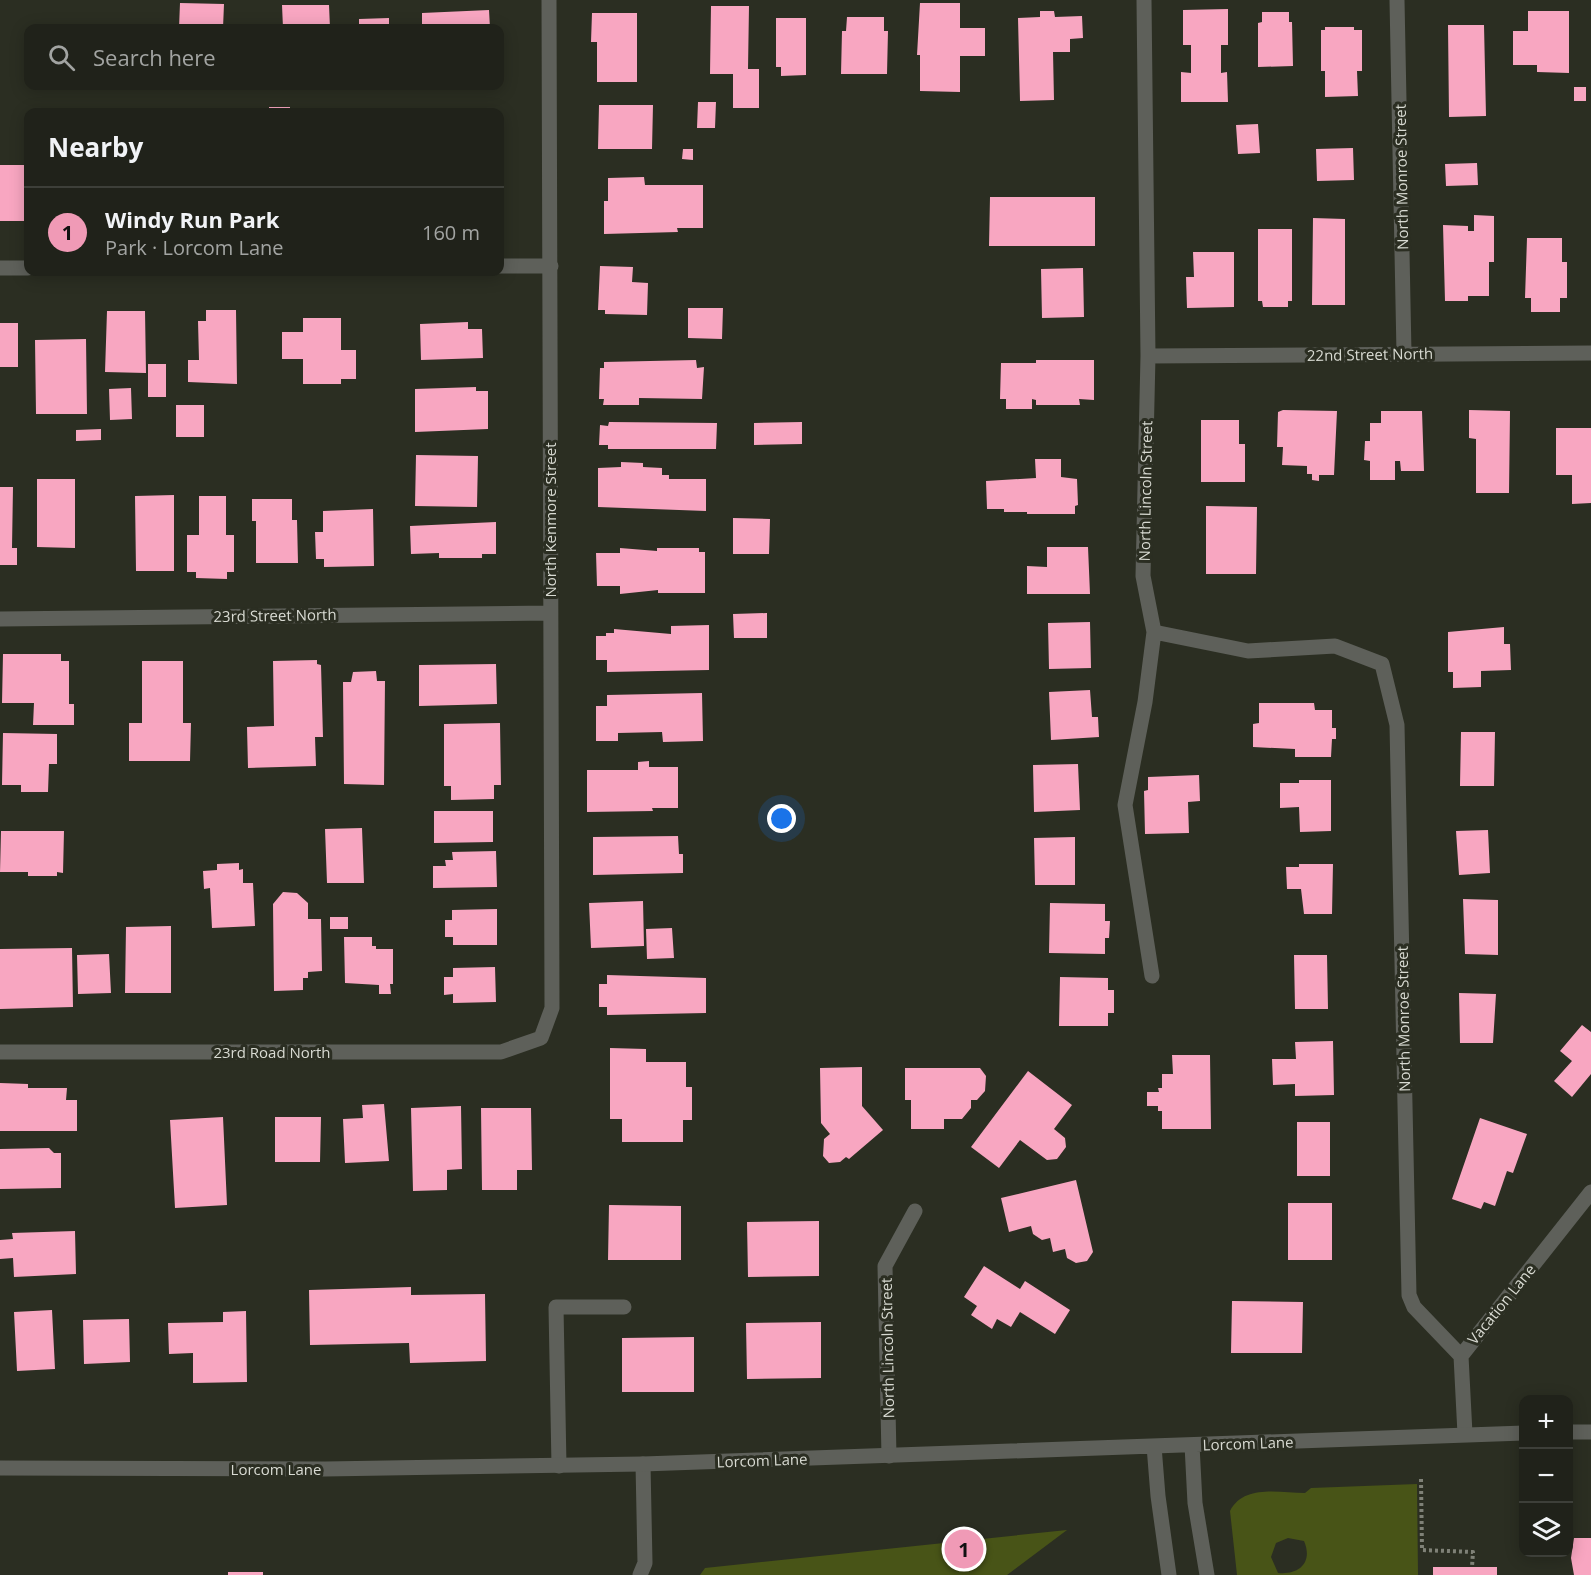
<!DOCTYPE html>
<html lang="en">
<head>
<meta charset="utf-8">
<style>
  body { margin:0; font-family:"Open Sans",sans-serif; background:#2d2f27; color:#f1f3f6 }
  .controls { position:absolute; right:18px; bottom:18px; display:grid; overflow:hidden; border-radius:12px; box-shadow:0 3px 15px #0003 }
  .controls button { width:54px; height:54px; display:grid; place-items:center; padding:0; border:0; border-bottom:2px solid #3d3f39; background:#20221a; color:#f1f3f6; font:30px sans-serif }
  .you { position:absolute; left:782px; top:819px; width:21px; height:21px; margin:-15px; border:4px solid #fff; border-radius:50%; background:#1a73e8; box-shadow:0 0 0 9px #1a73e833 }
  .badge { display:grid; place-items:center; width:39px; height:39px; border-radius:50%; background:#f09ab6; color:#111; font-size:20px; font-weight:700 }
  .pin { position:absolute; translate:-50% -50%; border:3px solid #fff; box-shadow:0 2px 6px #0006 }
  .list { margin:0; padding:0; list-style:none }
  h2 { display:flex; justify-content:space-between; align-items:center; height:78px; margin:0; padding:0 24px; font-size:26px }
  h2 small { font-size:20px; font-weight:400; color:#a2a4a2 }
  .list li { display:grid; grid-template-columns:39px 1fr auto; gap:18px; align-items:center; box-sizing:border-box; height:90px; padding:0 24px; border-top:2px solid #3d3f39 }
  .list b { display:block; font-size:22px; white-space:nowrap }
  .list p { margin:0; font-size:20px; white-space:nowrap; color:#a2a4a2 }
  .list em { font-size:20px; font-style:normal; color:#a2a4a2 }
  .icon { flex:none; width:33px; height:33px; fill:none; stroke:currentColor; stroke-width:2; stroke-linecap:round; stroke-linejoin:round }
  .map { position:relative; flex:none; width:1591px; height:1575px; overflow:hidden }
  .search { position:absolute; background:#20221a; box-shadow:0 3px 15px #0003; left:24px; top:24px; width:480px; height:66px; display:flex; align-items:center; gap:15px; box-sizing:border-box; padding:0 21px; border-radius:12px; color:#a2a4a2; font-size:22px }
  .panel { position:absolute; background:#20221a; box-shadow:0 3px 15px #0003; left:24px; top:108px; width:480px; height:168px; border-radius:12px }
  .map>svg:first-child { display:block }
  .green { fill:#485417; fill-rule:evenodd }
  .building { fill:#f8a6c1 }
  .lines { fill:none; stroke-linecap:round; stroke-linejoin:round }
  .path { stroke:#7f8177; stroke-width:4; stroke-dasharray:3 3; stroke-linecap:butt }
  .service { stroke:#5e605a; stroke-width:15 }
  .minor { stroke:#5e605a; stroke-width:15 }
  .tertiary { stroke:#5e605a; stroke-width:15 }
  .labels { text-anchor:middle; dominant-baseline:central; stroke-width:6; stroke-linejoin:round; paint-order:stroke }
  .street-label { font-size:15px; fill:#d8dad2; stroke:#2b2e22 }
</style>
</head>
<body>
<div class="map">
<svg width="1591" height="1575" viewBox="0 0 1591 1575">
  <rect width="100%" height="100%" fill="#2b2e22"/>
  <path class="green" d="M1417 1484 1418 1575H1237L1230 1511C1244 1484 1279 1493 1305 1493L1311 1488ZM1288 1538 1304 1541C1313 1562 1300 1575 1278 1573L1271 1557 1276 1543Z
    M1067 1530 1007 1575H700L705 1568Z"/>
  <path class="building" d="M180 3 224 4 223 28H179Z
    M920 3H960V28H985V56H960V92L920 91V55H917Z
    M282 5H329L330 28H283Z
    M711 6H749L748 69H759V108H733V74H710Z
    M1228 9V45H1221V73L1227 72 1228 102H1181V72L1191 73V45H1183V10Z
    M489 10 490 28H422V13Z
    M1040 11H1054L1055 17 1082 16 1083 38 1070 39V52H1053L1054 100 1020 101 1018 18 1040 17Z
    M1528 11H1569V73L1537 72V65H1513V31H1528Z
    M1262 12H1289V22H1292L1293 66 1258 67V23L1262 22Z
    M592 13H637V82H597V42H591Z
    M847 17H884V31H888L887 74H841L842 31H846Z
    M389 18V28H359V19Z
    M776 18H806V75L781 76V67H776Z
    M1448 25H1484L1486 116 1449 117Z
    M1325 27H1354V30H1362V71H1357L1358 96 1325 97V71H1321V30H1325Z
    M254 86H278V90H254Z
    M1574 87H1586V101H1574Z
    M698 102H716L715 128H697Z
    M599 105H653L652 149H598Z
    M269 107H290V112H269Z
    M1258 124 1260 153 1238 154 1236 125Z
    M1353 148 1354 180 1317 181 1316 149Z
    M683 149H693V160L682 159Z
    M1477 163 1478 185 1446 186 1445 164Z
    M0 165H28V210H25V221H0Z
    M644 177 645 185H703V228H677L678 232 604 234V201H608V178Z
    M990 197H1095V246H989Z
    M1474 215 1494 216V262H1489V296H1468V301H1445L1443 225 1468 226V231H1474Z
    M1313 218 1345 219V305H1312Z
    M1258 229H1292V301H1288V307H1263L1262 301H1258Z
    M1527 238H1562V262H1567V298H1560V312H1531V298H1525Z
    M1193 252H1234V307L1187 308 1186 277H1194Z
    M600 266 633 267 632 282 648 283 647 315 605 314V310H598Z
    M1083 268 1084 317 1042 318 1041 269Z
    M688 308H723L722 339 688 338Z
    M206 310H236L237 384 188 382V360H199L198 321H206Z
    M107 311H145L146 373 105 372Z
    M303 318H341V350H356V379H341V384H303V359H282V332H303Z
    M468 322V329H482L483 358 421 360 420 324Z
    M0 323H18V367H0Z
    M86 339 87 414H36L35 340Z
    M696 360 697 368 704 367 702 399 639 398V405H603L604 399H599L600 368H604V362Z
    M1036 360H1094V400L1079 399 1080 405H1036V400L1032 399V409H1006V399H1000L1001 363H1036Z
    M148 364H166V397H148Z
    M476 387V391H488V429L415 432V389Z
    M131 388 132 419 110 420 109 389Z
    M176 405H204V437H176Z
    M1283 410 1337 411 1334 475H1319V481L1312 480V474H1307V466L1282 465 1283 447H1277L1278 412Z
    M1469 410 1510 411 1509 493H1476V439L1469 438Z
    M1381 411H1422L1424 471H1401L1400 461H1395V480H1370V461L1364 460 1365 441H1370V423H1381Z
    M1201 420H1239V444H1245V482H1201Z
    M609 422 717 423 716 449H608V445H599L600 425 608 426Z
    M802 422V444L754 445V423Z
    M1556 428H1591V503L1572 504V475H1556Z
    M101 429V440L76 441V430Z
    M416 455 478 456 477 507 415 506Z
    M1035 459H1061V477L1077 479 1078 505 1075 506V514H1027V512H1004V509H987L986 481 1036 478Z
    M621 462 643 463V467L662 468V475H669V479H706V511L598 507V468L621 467Z
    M37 479H75V548L37 547Z
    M0 487H13L12 548H17V565H0Z
    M174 495V571H136L135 496Z
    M199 496H226V535H234V572H227V579L196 578V572H187V535H199Z
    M252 499H292V520H297L298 563H256V521H252Z
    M1206 506 1257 507 1256 574H1206Z
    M373 509 374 566 324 567V559H316L315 532H323V511Z
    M733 518 770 519 769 554H733Z
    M496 522V554H482V558H439V553L411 554 410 526Z
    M1047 547H1088L1090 594H1027V566L1047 567Z
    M620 548 657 551V548H699V552H705V593H658V590L620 594V586H597L596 553H620Z
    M767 613V638H734L733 614Z
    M1090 622 1091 668 1049 669 1048 623Z
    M709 625V670L607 672V660H596V636H606V633H614V629L671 634V626Z
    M1504 627V644H1510L1511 670 1481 671V687L1453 688V672H1448V632Z
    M3 654H61V661H69V704H74V725H33L34 703H2Z
    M317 660V664L321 665 323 737H315L316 766 248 768 247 727 274 726 273 661Z
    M142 661H183V723H191L190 761H129V723H142Z
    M496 664 497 704 419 706V665Z
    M376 671 377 681H385L384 785 344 784 343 682H351L353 672Z
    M1090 690 1092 717H1098L1099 737 1051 740 1049 692Z
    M702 693 703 741 663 742 662 732 618 733V741H596V706H607V695Z
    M1259 703H1314L1315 710H1332V728H1336V739H1332L1331 757H1295V749L1253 747V724L1259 723Z
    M500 723 501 785H494V799L451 800V786H444V724Z
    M1461 732H1495L1494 786H1460Z
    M3 733 57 734V764H49L48 792H21V785H2Z
    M649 761V767H678V808H652L653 811 587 812V770H638V762Z
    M1078 764 1080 810 1034 812 1033 765Z
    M1199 775 1200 801 1188 802 1189 833 1145 834 1144 791 1148 790V777Z
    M1299 780H1331V831L1300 832 1299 807 1280 808V783H1299Z
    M434 811H493V842L434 843Z
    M362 828 364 883H327L325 829Z
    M1488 830 1490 873 1459 875 1456 831Z
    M1 831H64L63 873 57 872V876H28V872H0Z
    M678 836 679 854H683V873L593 875V837Z
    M1075 837V885H1035L1034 838Z
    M496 851 497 887 433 888V866H446L445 860H453L452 852Z
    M239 863V870L243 869V883H253L255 926 212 928 210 888 204 889 203 871 217 870V864Z
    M1299 864H1333L1332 914H1304L1301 889H1287L1286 867H1299Z
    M283 892 297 893 308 903V919H321L322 971 308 972V978H303V990L274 991 273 904Z
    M1463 899 1498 900V955L1465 954Z
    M643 901 644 946 591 948 589 903Z
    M1050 903 1105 904V921H1110L1109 938H1105V954L1049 953Z
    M497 909V945H453V937H445V920H452V910Z
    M330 917H348V929H330Z
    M171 926V993H125L126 927Z
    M672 928 674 958 647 959 646 929Z
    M344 937H372V946H376V949H393V984H390L391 994H379V985L345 983Z
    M72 948 73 1007 0 1009V949Z
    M109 954 111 993 78 994 77 955Z
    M1294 955H1327L1328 1009H1295Z
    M495 967 496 1002 453 1003V994L444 995V977H453V968Z
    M607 975 706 978V1013L607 1015V1007H599V984H607Z
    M1060 977 1108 978V990H1114V1013H1108V1026H1059Z
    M1459 993 1496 994 1493 1043H1460Z
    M1582 1025 1591 1032V1074L1572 1097 1554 1081 1572 1061 1560 1051Z
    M1333 1041 1334 1095 1295 1096V1084L1273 1085 1272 1059H1296L1295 1042Z
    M610 1048 646 1049V1062H686V1087H692V1120H683V1142H622V1119H610Z
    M1172 1055H1210L1211 1129H1162V1111H1158V1106H1147V1092H1159L1158 1088H1162V1074H1173Z
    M862 1067V1106L883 1130 849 1159 846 1157 840 1162 829 1163 823 1156 824 1139 830 1134 821 1123 820 1068Z
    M905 1068H980L986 1076 985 1091 977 1100H971V1108L962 1119H944V1129H911V1100H905Z
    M1028 1071 1072 1105 1054 1129 1065 1138 1066 1147 1057 1159 1047 1160 1020 1140 999 1168 971 1147Z
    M0 1083 28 1084V1088H67L66 1100H77V1131H0Z
    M384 1104 389 1161 345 1163 343 1119 363 1118 362 1105Z
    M461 1106 462 1169 447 1170V1190L413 1191 411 1108Z
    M481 1108H531L532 1170H517V1190H482Z
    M223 1117 227 1205 175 1208 170 1120Z
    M275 1117H321L320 1162H275Z
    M1480 1118 1527 1134 1513 1173 1507 1171 1495 1206 1484 1202 1481 1209 1452 1199Z
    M1297 1122H1330V1176H1297Z
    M49 1148 54 1153H61V1188L0 1189V1149Z
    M1076 1180 1093 1252 1087 1261 1076 1263 1067 1258 1065 1249 1053 1252 1050 1238 1042 1240 1033 1234 1031 1226 1009 1232 1001 1198Z
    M1288 1203H1332V1260H1288Z
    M609 1205 681 1206V1260H608Z
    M819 1221V1276L748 1277 747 1222Z
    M75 1231 76 1274 14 1277 13 1258 0 1259V1240L13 1239 12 1233Z
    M984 1266 1020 1289 1025 1281 1070 1310 1055 1334 1020 1312 1011 1327 997 1319 992 1329 971 1315 977 1306 964 1297Z
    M411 1287V1295L485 1294 486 1361 410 1363 409 1343 310 1345 309 1290Z
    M1232 1301 1303 1302 1302 1353H1231Z
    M52 1310 55 1369 17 1371 14 1312Z
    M246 1311 247 1382 193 1383V1353L169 1354 168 1323 223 1322V1312Z
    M129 1319 130 1362 84 1364 83 1320Z
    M821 1322V1378L747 1379 746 1323Z
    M694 1337V1392H622V1338Z
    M1574 1538H1591V1575H1574L1571 1558Z
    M1433 1567H1497V1575H1433Z
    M228 1572H263V1575H228Z"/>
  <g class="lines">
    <path class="path" d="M1421 1479 1422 1550 1473 1552 1472 1567"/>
    <path class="service" d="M559 1466 556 1307H624"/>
    <path class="minor" d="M1144 0 1148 356 1143 576 1154 632 1145 702 1125 805 1152 976
      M1397 0 1404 353
      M500 266H551
      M0 268H28
      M1148 356 1591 353
      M0 619 550 613
      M1154 632 1248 651 1335 646 1382 664 1397 725 1409 1295 1414 1307 1461 1356
      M0 1052H501L541 1038 552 1008 549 0
      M1465 1434 1461 1356 1591 1192
      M889 1456 885 1266 915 1211
      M640 1575 645 1563 643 1464"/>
    <path class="tertiary" d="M1568 1432H1591
      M1192 1445 1195 1503 1207 1575
      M1154 1446 1158 1496 1169 1575
      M0 1468 325 1469 643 1464 1524 1433"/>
  </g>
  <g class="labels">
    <g class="street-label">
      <text transform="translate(1401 177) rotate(-91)">North Monroe Street</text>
      <text transform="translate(1370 354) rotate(-1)">22nd Street North</text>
      <text transform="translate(1145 491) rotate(-89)">North Lincoln Street</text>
      <text transform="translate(550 520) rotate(-90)">North Kenmore Street</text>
      <text transform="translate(275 615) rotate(-1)">23rd Street North</text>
      <text transform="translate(1403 1019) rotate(-91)">North Monroe Street</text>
      <text x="272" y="1052">23rd Road North</text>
      <text transform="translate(1501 1304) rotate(-51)">Vacation Lane</text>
      <text transform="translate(887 1348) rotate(-91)">North Lincoln Street</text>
      <text transform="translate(1248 1443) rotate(-2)">Lorcom Lane</text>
      <text transform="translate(762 1460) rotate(-2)">Lorcom Lane</text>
      <text x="276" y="1469">Lorcom Lane</text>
    </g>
  </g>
</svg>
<div class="controls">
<button>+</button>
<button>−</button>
<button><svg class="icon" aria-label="layers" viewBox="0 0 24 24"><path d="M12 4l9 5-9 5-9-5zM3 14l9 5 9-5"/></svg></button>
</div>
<div class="you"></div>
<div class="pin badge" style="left:964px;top:1549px">1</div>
<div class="search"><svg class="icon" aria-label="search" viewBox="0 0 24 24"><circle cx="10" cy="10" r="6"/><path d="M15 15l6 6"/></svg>Search here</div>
<section class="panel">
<h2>Nearby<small></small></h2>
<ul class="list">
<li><span class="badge">1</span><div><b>Windy Run Park</b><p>Park · Lorcom Lane</p></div><em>160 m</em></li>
</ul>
</section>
</div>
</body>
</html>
